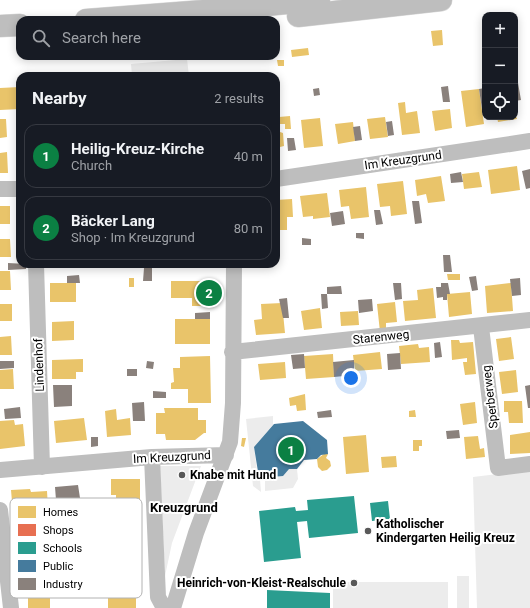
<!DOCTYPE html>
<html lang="en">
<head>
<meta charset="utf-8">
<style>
  body { margin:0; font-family:Roboto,sans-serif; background:#20242c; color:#f1f3f6 }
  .controls { position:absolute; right:12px; top:12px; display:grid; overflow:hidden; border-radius:8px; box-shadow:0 2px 10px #0003 }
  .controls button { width:36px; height:36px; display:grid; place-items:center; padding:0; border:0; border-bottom:1px solid #363941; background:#171b24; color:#f1f3f6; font:20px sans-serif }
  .you { position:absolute; left:351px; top:378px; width:14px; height:14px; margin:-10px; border:3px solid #fff; border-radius:50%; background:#1a73e8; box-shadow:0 0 0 6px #1a73e833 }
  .badge { display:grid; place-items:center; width:26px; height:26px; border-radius:50%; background:#0b8043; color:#fff; font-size:13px; font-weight:700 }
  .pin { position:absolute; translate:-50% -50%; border:2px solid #fff; box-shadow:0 1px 4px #0006 }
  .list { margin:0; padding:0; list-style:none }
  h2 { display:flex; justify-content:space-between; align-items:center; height:52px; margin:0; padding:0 16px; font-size:17px }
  h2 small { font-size:13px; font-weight:400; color:#9ea1a6 }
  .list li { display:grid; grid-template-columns:26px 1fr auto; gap:12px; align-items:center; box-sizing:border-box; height:64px; margin:0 8px 8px; padding:0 8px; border:1px solid #363941; border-radius:12px }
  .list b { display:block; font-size:15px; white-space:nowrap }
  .list p { margin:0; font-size:13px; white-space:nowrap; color:#9ea1a6 }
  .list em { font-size:13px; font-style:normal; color:#9ea1a6 }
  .icon { flex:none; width:22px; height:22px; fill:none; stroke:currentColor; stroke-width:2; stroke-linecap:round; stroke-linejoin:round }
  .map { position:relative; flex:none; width:530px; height:608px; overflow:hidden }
  .search { position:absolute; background:#171b24; box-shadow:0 2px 10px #0003; left:16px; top:16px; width:264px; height:44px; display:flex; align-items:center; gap:10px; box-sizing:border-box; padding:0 14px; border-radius:12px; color:#9ea1a6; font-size:15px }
  .panel { position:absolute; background:#171b24; box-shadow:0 2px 10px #0003; left:16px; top:72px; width:264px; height:196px; border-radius:12px }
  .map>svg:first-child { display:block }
  .green { fill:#ececec }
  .homes { fill:#e9c46a }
  .shops { fill:#e76f51 }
  .schools { fill:#2a9d8f }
  .public { fill:#457b9d }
  .industry { fill:#8a817c }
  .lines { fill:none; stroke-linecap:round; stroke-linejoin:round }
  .primary-casing { stroke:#dbdbdb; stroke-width:23 }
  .street { stroke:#bebebe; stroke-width:16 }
  .primary { stroke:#bebebe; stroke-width:22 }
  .poi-dot { fill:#595959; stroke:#fff; stroke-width:1.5 }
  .labels { text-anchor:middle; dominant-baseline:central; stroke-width:4; stroke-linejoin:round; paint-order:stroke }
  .street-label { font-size:12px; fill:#000; stroke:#fff }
  .poi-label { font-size:12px; font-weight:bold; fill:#000; stroke:#fff; text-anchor:start }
  .neighbourhood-label { font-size:13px; font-weight:bold; fill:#000; stroke:#fff }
  .key { fill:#fff; stroke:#b2b2b2; stroke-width:1 }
  .key-label { font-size:11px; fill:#000 }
</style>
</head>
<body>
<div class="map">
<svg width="530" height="608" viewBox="0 0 530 608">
  <rect width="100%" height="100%" fill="#fff"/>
  <path class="green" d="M187 59 189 76H132L131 64Z
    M273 416V425L254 447 258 478H261L260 479 261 492 253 486 246 419Z
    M160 466H201L172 543 165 576Z
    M289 469H297L298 479 293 488 265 491V477Z
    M530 470V608H477L473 477Z
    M457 576H469V608H457Z
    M333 582H448V608H333Z"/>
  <path class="homes" d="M442 30 443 45 433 46 431 31Z
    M308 48 309 55 292 57 291 50Z
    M277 60H284V66H278Z
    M20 87V109L0 110V88Z
    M479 89 484 124 466 127 461 91Z
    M405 102 406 113 417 111 420 133 402 135 398 103Z
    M450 109 452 128 435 131 432 111Z
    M515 113 517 119 498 122 497 117H515Z
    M290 116 291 129H285V124H279L280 132 283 133 284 146 276 148V122H279V117Z
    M385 117 388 137 370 139 367 119Z
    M320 118 323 146 304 148 301 120Z
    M0 119H6L7 137 0 138Z
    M353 122 355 141 338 144 335 124Z
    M7 152 8 173H0V153Z
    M517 166 520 190 491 194 488 170Z
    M479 172 482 187 464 189 462 174Z
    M441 176 445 201 428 203 426 194 417 196 415 180Z
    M403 181 407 214 391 216 390 206 380 207 377 184Z
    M366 187 369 217 351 219 349 206 341 207 339 190Z
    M327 193 330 217 313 219V216L303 217 300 196Z
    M292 199 293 217H287V230H276V200Z
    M0 206H10V224H0Z
    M0 239H10L11 257H0Z
    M49 264H72V266H49Z
    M0 271H10L11 290H0Z
    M447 274H460V280H448Z
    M129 278H134V287H129Z
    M171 281H209V306H192V298H171Z
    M50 283H76V302H50Z
    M511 283 513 311 487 313 485 286Z
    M433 288 436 318 405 321 403 301 418 300 417 290Z
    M470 292 472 314 449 317 447 294Z
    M395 302 397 322 386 323V331L380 332 377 304Z
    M282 303 285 333 256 335 254 320 262 319 261 304Z
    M0 304H12V321H0Z
    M320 308 322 328 304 330 301 311Z
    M358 311 359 325 341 326 340 312Z
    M175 319H210V344H175Z
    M74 321V340L52 341V322Z
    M11 336 12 355H0V337Z
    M511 337 514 359 499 361 496 339Z
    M451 340H459L460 343 473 342 476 374 465 375 463 362H467V358L452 360Z
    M418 344 419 348 429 347 430 362 401 364 399 346Z
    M380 352 382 369 355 371 353 355Z
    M333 354 334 377 306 379 304 356Z
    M210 356 211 403H188V389H171V383L174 382 173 368H180V357Z
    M83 359V372H76V379H52V360Z
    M285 362 286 378 260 380 258 364Z
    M13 369 14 389H0V370Z
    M516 370 518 392 502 394 499 372Z
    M305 394 306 410 297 411 296 405 290 406 289 398Z
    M504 401H522L523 423H509L508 412H504Z
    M475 402 477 423 463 425 460 404Z
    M164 408H198V420H206V433H204L195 440H166L165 434H156V413H165Z
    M116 409 117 420 130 418 131 435 107 437 105 411Z
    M415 410 416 417H409V411Z
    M84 418 87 440 56 443 54 421Z
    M14 420 15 425 23 424 25 446 0 449V421Z
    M530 432V453L510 454V435Z
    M366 435 369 472 346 474 343 437Z
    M478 436 480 449 484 448 485 457 466 459 464 437Z
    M242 438H246L244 447 241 446Z
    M413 440H422V446H419V451H413Z
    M324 454H328L326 458 330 461 331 466 327 470 322 471 318 467 317 459Z
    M396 456 397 467 382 468 381 457Z
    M111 479H140V510H116V495H111Z
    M30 489 31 492 47 491 48 508 13 513 11 490Z
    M28 594H50V608H28Z
    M108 594H136V608H108Z"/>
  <path class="shops" d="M193 264H210V268H193Z"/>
  <path class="schools" d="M354 496 358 533 309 538 307 521 297 522 301 558 264 562 259 511 295 507 296 511 308 510 307 500Z
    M388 501 390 519 372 521 370 503Z
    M267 590 330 593V608H267Z"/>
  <path class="public" d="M303 421 327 440 328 454 321 455 317 459 304 460 297 469H289L283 476 259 478 254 447 274 424Z"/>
  <path class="industry" d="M518 83 521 100 515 101V84Z
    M448 86 450 102H443L441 87Z
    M319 88 320 95 314 96 313 89Z
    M485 88V109H482L479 89Z
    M392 121 394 135 388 136 386 122Z
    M360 126 362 140 355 141 353 127Z
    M287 138H294L296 150 288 151Z
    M530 169V188L526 189 522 171Z
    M461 172 463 182 451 183 450 174Z
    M412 201H419L422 223 415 224Z
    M374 210H380L383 224 376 225Z
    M343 211 345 224 332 226 330 213Z
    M356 233H364V239L356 238Z
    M302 238 311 239V245H302Z
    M443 255H450L452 272H444Z
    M8 263 26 264V269L8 270Z
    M152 267V281H143L144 268Z
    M79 275 80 283H67V276Z
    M476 276 478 290 472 291 469 277Z
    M520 278 521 295 512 296 510 279Z
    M393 283H401L402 299 395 300Z
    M441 283H448L450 294H447V300H443V297L437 298 436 287H441Z
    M341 286 342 294H327V287Z
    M321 294H327L328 308 322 309Z
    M287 298 289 318H283L279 299Z
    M372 299 373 311 359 313 358 300Z
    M210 312V319H195V313Z
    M440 342 442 357 435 358 434 343Z
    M400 353 401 369 388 370 387 354Z
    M304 354 305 368 293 369 291 355Z
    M354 360V375L334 377 333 362Z
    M0 361H14V368L0 369Z
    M147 361 154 362 153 369 146 368Z
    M127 369H137V376H127Z
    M53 385H72V406L54 407Z
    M530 385V408H528L525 386Z
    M153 391 166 392V398H153Z
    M144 402 145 421H133L132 403Z
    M20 407 21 418 5 419 4 409Z
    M331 410 332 417 318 418 317 412Z
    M459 430 460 438 447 439 446 431Z
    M91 437H98V446L91 447Z
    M78 485 80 498 56 500 55 487Z"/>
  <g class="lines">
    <defs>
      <path id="primary" d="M298 16 441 0
        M86 20 216 10 319 0
        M0 26 20 25"/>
    </defs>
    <use href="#primary" class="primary-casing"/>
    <path class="street" d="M276 179 530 141
      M0 189H20
      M36 264 42 467
      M481 327 498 468 530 464
      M232 352 530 320
      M152 457 158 597 164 608
      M0 470 152 457 226 455
      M0 510 11 608
      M173 608 196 533 230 442 233 403 234 264"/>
    <use href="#primary" class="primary"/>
  </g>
  <g class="poi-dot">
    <circle cx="182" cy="475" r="4"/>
    <circle cx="368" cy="531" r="4"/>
    <circle cx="354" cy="583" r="4"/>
  </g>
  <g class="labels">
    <g class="street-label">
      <text transform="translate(403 160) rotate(-8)">Im Kreuzgrund</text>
      <text transform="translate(381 337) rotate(-6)">Starenweg</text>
      <text transform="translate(39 365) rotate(-92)">Lindenhof</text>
      <text transform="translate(490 397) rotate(-97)">Sperberweg</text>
      <text transform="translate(172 457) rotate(-3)">Im Kreuzgrund</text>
    </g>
    <g class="poi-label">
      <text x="190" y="475">Knabe mit Hund</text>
      <text x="376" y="524">Katholischer<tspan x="376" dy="14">Kindergarten Heilig Kreuz</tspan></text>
      <text x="346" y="583" text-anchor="end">Heinrich-von-Kleist-Realschule</text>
    </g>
    <g class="neighbourhood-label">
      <text x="184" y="507">Kreuzgrund</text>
    </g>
  </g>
  <rect x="10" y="498" width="132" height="100" rx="6" class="key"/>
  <rect x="18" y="506" width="18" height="12" fill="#e9c46a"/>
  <rect x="18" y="524" width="18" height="12" fill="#e76f51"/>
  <rect x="18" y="542" width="18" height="12" fill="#2a9d8f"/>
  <rect x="18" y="560" width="18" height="12" fill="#457b9d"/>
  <rect x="18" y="578" width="18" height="12" fill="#8a817c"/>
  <g class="key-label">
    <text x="43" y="516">Homes</text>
    <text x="43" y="534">Shops</text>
    <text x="43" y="552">Schools</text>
    <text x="43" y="570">Public</text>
    <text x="43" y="588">Industry</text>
  </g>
</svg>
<div class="controls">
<button>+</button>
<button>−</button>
<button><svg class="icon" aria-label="locate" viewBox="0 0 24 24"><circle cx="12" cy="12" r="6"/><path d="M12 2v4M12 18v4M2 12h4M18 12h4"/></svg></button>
</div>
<div class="you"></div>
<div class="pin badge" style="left:291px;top:450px">1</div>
<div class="pin badge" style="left:209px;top:293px">2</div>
<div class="search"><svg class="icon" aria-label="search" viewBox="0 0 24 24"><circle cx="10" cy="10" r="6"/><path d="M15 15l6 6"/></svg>Search here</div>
<section class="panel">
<h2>Nearby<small>2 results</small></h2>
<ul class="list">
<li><span class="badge">1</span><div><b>Heilig-Kreuz-Kirche</b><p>Church</p></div><em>40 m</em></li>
<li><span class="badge">2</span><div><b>Bäcker Lang</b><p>Shop · Im Kreuzgrund</p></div><em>80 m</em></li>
</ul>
</section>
</div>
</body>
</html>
